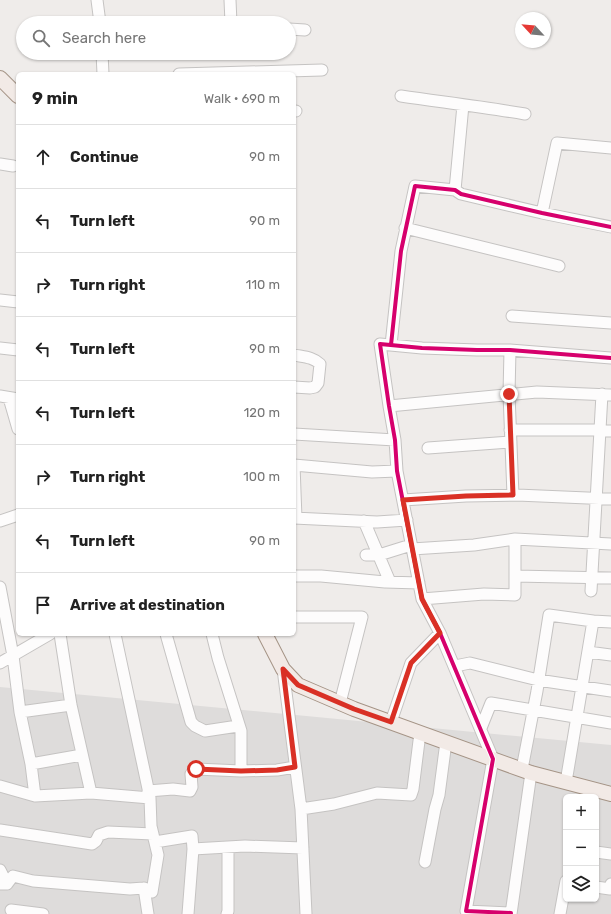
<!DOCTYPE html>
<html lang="en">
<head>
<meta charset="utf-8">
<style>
  body { margin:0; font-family:Rubik,sans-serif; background:#f2f2f2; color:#222 }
  .controls { position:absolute; right:12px; bottom:12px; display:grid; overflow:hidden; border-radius:6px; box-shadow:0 1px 3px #0004 }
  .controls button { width:36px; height:36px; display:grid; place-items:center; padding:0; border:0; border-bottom:1px solid #e0e0e0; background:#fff; color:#222; font:20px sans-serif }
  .compass { position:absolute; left:515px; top:12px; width:36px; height:36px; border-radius:50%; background:#fff; box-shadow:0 1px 3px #0004; rotate:296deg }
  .stop { position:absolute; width:12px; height:12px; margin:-9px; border:3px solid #d93025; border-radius:50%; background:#fff }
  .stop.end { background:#d93025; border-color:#fff; box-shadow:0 1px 4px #0008 }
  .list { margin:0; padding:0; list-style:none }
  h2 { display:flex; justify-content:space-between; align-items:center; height:52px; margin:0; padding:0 16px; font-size:17px }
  h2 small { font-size:13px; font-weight:400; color:#767676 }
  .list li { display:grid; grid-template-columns:26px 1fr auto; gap:12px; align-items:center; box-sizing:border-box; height:64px; padding:0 16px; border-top:1px solid #e0e0e0 }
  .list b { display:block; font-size:15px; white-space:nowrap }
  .list em { font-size:13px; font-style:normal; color:#767676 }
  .icon { flex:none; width:22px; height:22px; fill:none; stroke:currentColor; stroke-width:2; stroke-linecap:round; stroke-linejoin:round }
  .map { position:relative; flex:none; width:611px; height:914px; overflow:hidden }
  .search { position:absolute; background:#fff; box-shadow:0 1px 3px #0004; left:16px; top:16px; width:280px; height:44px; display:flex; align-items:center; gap:10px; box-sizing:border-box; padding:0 14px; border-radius:22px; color:#767676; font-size:15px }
  .panel { position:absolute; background:#fff; box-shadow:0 1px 3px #0004; left:16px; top:72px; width:280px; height:564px; border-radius:6px }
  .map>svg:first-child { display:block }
  .residential { fill:#dedcdb; fill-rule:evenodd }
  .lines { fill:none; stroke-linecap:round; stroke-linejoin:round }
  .minor-casing { stroke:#c5c3c2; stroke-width:13 }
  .major-casing { stroke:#a59486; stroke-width:16 }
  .minor { stroke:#fdfcfc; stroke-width:11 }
  .major { stroke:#f2eae6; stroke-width:14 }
  .cycleway-casing { stroke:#fff; stroke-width:6 }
  .cycleway { stroke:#d6006c; stroke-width:4 }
  .route { stroke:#d93025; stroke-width:5 }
</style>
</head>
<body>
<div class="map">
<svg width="611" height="914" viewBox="0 0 611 914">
  <rect width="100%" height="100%" fill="#efecea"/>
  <path class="residential" d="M0 687 611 745V914H0ZM566 797H596V899H566Z"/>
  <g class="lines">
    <defs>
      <path id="minor" d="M97 0 100 23
        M230 0 231 23
        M289 29 305 30
        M102 53 103 74
        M179 74 322 70
        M401 96C442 102 484 107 525 114
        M294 111H296
        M0 164 13 166
        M455 190 463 105
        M542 213 557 143 611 148
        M405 228 559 266
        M0 300 18 302
        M512 316 611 323
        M391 345 401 251 415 186 455 190 461 194 542 213 611 227
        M0 348 18 350
        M510 350 509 394 513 495
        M294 355C304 357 313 357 320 364L318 383 315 387 310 388 294 387
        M0 396 18 399
        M9 398 18 429
        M389 406 537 392 611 395
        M510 430H600L611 431
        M294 434 395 440
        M428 448 511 442
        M294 465 372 472 397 471
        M294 465 296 518
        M403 500 466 496 517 495 611 499
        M294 518 377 522 407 520
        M0 521 18 515
        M364 521 390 582
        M412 549 474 545 515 539 611 544
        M366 555H379L411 545
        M294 576H321L385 582 419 583
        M515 576 611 578
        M0 587 13 656 20 712 31 764 35 796
        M591 591 602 394
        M422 599 484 594 515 595V539
        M294 617H362L340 703
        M60 634 71 705 91 793
        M166 634 191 722 195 726 205 731 238 726
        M212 634 218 658 241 731V771
        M588 652 611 655
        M0 663 50 634
        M455 666 470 663 538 680 611 691
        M283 669 301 809 306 914
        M20 712 71 705
        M391 722 411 663 440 633
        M481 728 491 703 611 723
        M31 764 82 755
        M522 769 537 691 549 615 593 621 611 622
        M566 782 593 621
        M0 786 35 796 91 793 150 798 115 634
        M148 791 173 789 190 791 192 787 191 774 196 769 241 771 277 770 295 767
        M301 809 334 804 377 793 411 795 413 789 420 733
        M0 830 92 844 96 841 99 835 108 832 153 834
        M155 842 192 836 193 849 245 846 303 848
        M596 852 611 854
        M425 862 435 809 439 795 446 742
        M0 870 7 884
        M0 884H7L13 876 33 881 130 889 144 888 152 892 158 855 151 826 150 798
        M596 887 610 889 611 884
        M144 888 148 914
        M11 910 43 914
        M511 913 466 911 493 759 440 633 422 599 397 471 395 440 389 406 380 344 422 348 477 350H510L611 358
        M188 914 193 849
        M227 914 228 911V847
        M511 914 531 773
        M560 914 566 881"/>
      <path id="major" d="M0 78 18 96
        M265 634 283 669 298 685 354 709 531 773 611 794"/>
    </defs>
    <use href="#minor" class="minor-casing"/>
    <use href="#major" class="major-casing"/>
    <use href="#minor" class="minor"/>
    <use href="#major" class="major"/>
    <defs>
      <path id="cycleway" d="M391 345 401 251 415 186 455 190 461 194 542 213 611 227
        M511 913 466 911 493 759 440 633 422 599 397 471 395 440 389 406 380 344 422 348 477 350H510L611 358"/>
    </defs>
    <use href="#cycleway" class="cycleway-casing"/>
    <use href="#cycleway" class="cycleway"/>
  </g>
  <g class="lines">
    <path class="route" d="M196 769 241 771 277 770 295 767 283 669 298 685 354 709 391 722 411 663 440 633 422 599 403 500 466 496 513 495 509 394"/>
  </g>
</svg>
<div class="controls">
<button>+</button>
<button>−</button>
<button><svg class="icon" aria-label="layers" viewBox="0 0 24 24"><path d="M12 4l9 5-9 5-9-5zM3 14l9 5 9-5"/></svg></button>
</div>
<svg class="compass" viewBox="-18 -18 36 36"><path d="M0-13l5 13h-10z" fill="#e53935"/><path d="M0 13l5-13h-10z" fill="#767676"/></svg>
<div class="stop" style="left:196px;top:769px"></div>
<div class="stop end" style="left:509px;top:394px"></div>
<div class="search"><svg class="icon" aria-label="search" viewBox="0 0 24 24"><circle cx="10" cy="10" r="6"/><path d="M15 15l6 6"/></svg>Search here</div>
<section class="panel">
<h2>9 min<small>Walk · 690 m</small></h2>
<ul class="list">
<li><svg class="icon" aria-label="ahead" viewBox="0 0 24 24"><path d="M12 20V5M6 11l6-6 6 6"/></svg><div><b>Continue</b></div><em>90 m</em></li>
<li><svg class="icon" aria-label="left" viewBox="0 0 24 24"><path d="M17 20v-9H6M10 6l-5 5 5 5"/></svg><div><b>Turn left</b></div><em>90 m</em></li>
<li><svg class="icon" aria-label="right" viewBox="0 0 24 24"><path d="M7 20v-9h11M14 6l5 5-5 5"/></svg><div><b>Turn right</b></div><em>110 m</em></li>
<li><svg class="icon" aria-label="left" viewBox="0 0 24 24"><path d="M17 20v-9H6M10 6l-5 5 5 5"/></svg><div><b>Turn left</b></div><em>90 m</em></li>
<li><svg class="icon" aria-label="left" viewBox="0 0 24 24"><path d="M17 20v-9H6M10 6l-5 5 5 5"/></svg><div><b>Turn left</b></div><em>120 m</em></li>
<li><svg class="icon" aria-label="right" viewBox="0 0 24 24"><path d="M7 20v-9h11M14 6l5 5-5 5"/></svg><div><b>Turn right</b></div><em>100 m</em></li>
<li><svg class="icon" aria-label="left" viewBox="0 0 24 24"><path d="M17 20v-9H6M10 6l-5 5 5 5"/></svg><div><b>Turn left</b></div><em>90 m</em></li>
<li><svg class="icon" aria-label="arrive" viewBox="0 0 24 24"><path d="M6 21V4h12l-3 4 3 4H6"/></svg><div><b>Arrive at destination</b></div></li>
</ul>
</section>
</div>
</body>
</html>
